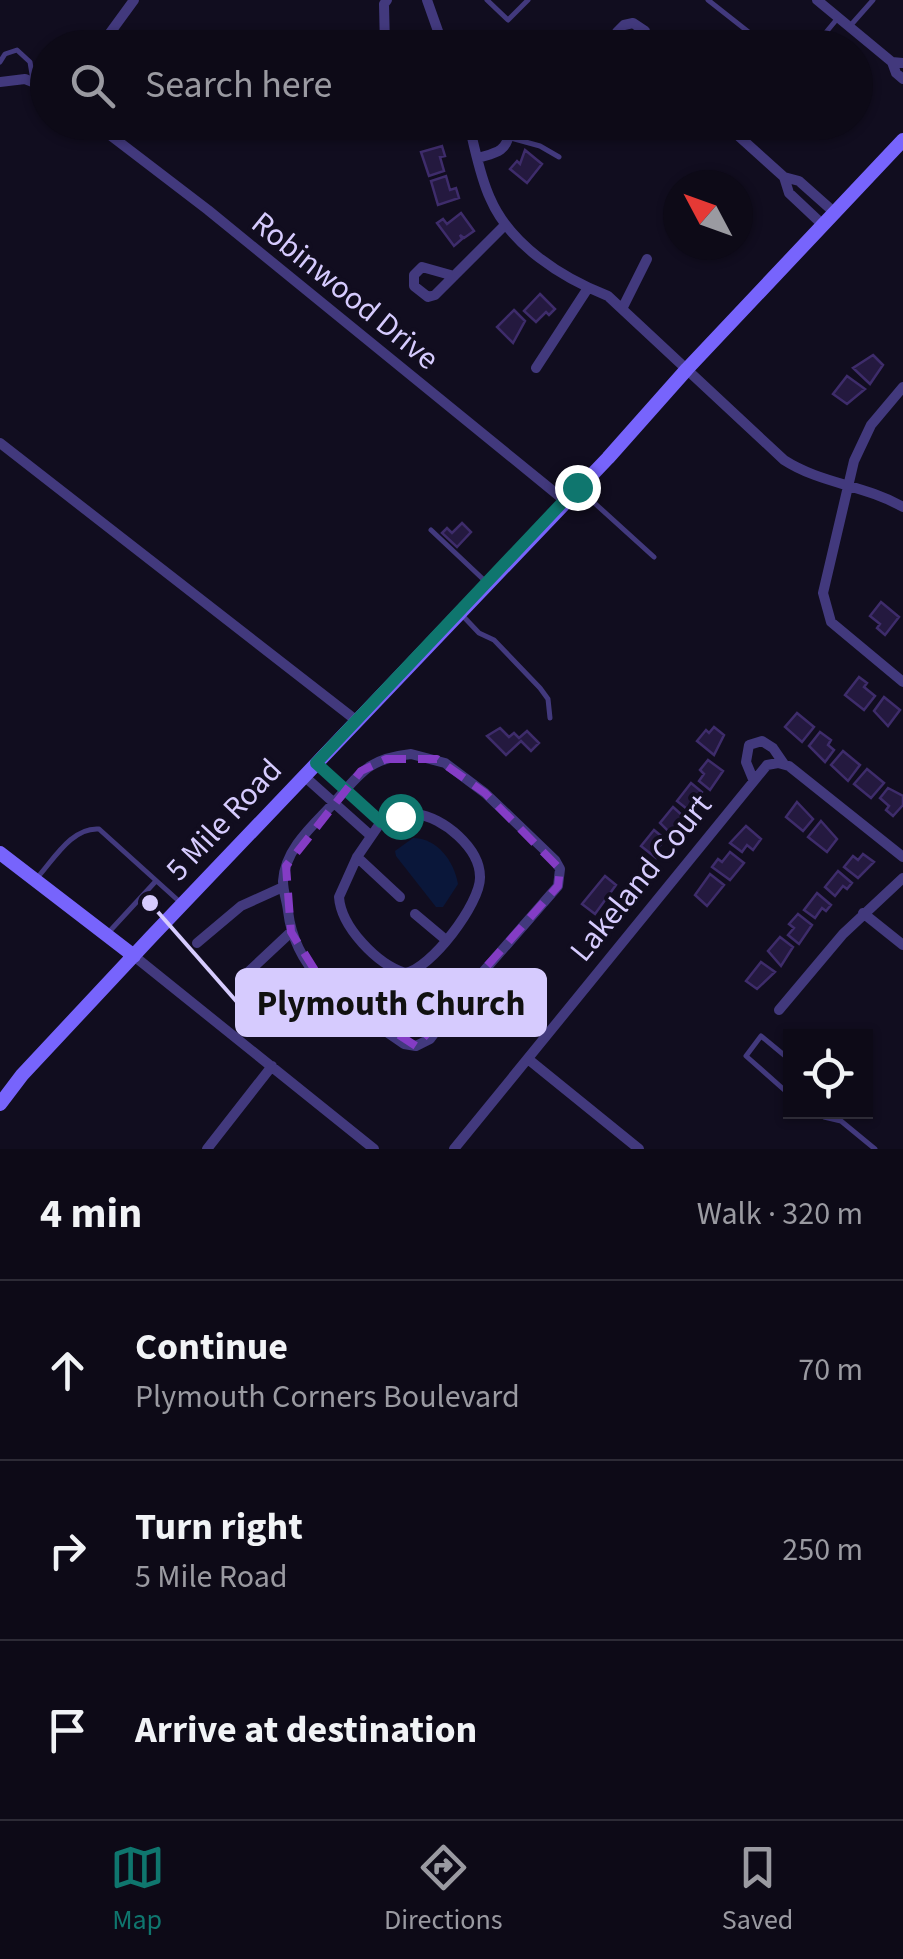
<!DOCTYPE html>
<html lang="en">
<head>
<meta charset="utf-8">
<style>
  body { margin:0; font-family:"Source Sans 3",sans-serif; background:#161320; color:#f1f3f6 }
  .controls { position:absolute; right:30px; bottom:30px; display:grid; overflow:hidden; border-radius:0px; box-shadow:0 2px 8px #0004 }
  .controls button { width:90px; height:90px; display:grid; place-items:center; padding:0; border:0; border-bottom:2px solid #2d2b36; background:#0d0a17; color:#f1f3f6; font:50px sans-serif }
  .compass { position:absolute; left:663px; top:170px; width:90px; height:90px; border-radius:50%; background:#0d0a17; box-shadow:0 2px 8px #0004; rotate:311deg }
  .stop { position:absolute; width:30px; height:30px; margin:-22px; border:8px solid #0f766e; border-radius:50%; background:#fff }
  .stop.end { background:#0f766e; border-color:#fff; box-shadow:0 2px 10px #0008 }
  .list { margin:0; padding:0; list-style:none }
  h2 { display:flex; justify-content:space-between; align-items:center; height:130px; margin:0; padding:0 40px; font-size:42px }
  h2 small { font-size:32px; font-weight:400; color:#9a9aa1 }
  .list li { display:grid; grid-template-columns:65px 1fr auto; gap:30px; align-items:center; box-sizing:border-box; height:180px; padding:0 40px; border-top:2px solid #2d2b36 }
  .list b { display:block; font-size:38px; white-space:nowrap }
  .list p { margin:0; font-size:32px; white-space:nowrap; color:#9a9aa1 }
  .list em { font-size:32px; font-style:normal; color:#9a9aa1 }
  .icon { flex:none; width:55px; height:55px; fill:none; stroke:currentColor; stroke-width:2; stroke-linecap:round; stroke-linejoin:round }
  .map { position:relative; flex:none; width:903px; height:1149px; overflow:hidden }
  .search { position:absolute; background:#0d0a17; box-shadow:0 2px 8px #0004; left:30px; right:30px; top:30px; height:110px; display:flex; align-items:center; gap:25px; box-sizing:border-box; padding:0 35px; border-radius:55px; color:#9a9aa1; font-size:38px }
  .sheet { height:670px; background:#0d0a17 }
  nav { display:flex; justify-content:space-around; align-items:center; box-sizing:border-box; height:140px; border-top:2px solid #2d2b36; background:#0d0a17; font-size:28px; color:#9a9aa1 }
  nav a { display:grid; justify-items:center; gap:5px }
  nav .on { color:#0f766e }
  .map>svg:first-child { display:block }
  .water { fill:#0a173a }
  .building { fill:#24193f; stroke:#3e2c6b; stroke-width:2.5 }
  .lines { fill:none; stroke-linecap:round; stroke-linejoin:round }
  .lane { stroke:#42397d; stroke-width:5 }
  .street { stroke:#42397d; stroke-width:10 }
  .secondary { stroke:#7764fc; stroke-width:14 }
  .route { stroke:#0f766e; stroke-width:12 }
  .marked { fill:none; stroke:#843cc5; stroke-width:8; stroke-dasharray:20 12; stroke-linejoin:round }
  .labels { text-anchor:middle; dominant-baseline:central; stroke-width:8; stroke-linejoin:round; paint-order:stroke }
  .street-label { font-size:32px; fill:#d6cbfe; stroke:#110d1f }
  .leader { fill:none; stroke:#d6cbfe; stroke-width:4 }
  .callout-dot { fill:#d6cbfe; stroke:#110d1f; stroke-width:4 }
  .callout { fill:#d6cbfe; stroke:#d6cbfe; stroke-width:4 }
  .callout-label { font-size:35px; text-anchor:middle; font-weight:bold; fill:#111 }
</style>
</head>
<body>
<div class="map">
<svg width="903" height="1149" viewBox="0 0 903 1149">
  <rect width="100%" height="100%" fill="#110d1f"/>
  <path class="water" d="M413 838C437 838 454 861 458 884L443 907H436L396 856 395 851Z"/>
  <path class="building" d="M442 146 445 156 440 157 444 171 429 176 421 152Z
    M525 150 542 164 527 183 510 169 517 161 520 164Z
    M446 176 450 190 456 188 459 198 438 205 431 181Z
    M461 213 474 231 464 238 460 235 462 239 454 246 437 223 443 219 447 224Z
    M540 294 555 309 549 315 546 312 536 322 524 311Z
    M514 310 525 321 513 343 497 327Z
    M873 355 883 365 870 384 853 368Z
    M847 376 865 389 847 404 833 394Z
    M462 523 471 532 457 547 442 533 447 528 452 533Z
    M881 602 899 617 885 635 877 628 880 624 870 616Z
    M859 677 867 683 864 687 875 696 864 710 845 695Z
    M884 697 900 710 888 726 874 711Z
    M797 713 814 727 802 742 785 727Z
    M714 727 724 735 714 755 697 741 706 730 709 733Z
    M500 728 509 737 514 733 519 738 527 731 539 743 531 751 521 741 506 755 487 736Z
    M820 732 831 740 828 745 834 750 825 762 809 746Z
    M843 751 860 765 848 781 831 765Z
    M708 760 723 771 710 790 699 781 704 774 700 770Z
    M867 769 884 783 871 798 854 784Z
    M691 783 702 792 692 813 677 801Z
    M888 788 903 796V805L893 816 886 810 889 806 880 798Z
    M797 802 813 819 803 831 786 817Z
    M673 807 683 816 673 836 660 823Z
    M821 821 837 839 827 852 808 837Z
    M746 826 761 839 753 850 747 845 742 852 730 843Z
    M654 830 665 839 658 848 661 851 656 858 641 846Z
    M730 852 744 863 730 880 712 867 718 859 722 862Z
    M863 854 874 862 858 878 844 867 853 856 858 860Z
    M838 871 852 883 847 889 843 886 835 896 825 887Z
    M710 874 724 885 707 906 695 895Z
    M605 876 616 885 595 914 582 904Z
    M817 893 831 905 826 911 822 908 815 918 804 910Z
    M798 914 812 925 799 944 788 935 794 928 789 924Z
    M780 937 793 947 781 966 768 951Z
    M761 962 775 972 757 989 746 981Z"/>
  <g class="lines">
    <path class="lane" d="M487 0 508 20 528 0
      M708 0 769 48
      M850 26 873 0
      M813 48 837 19
      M0 62 5 54 17 50 30 62 33 80
      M511 138 540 146 559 157
      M579 489 654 557
      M431 530 485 581
      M461 614 479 633 494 640 540 688 548 699 550 718
      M37 878C54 859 72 827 99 829L181 903
      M108 933 155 882
      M790 1060 761 1036 746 1056 790 1095
      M817 1112 824 1117 841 1121 875 1149"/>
    <path class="street" d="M427 0 444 48
      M817 0 892 62
      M99 48 134 0
      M385 48 384 4 387 0
      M620 48 617 32 624 25 633 23 645 31 642 48
      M903 63 892 62 896 73 903 79
      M0 82 25 79 48 88
      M93 122 208 210 564 500
      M468 122C475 147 479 174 490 198 510 245 562 278 608 296L784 460C821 484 865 485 903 507
      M723 122 784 177 789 193 823 225
      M478 158C494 153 507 152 509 133L498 122
      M784 177 799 181 835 213
      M454 276 422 267 414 275V286L428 297 435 295 505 225
      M622 309 647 259
      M536 368 588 288
      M903 387 871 425 854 461 823 593 831 622 903 682
      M0 443 357 721
      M411 754 445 763 485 793 555 860 560 869 558 886 462 996 430 1039 416 1046 404 1044C353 1008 296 979 288 911 287 901 283 892 283 881 285 850 311 827 331 806 360 775 365 759 411 754Z
      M316 763 381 822
      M304 776 370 835
      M753 779 746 762 749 745 762 741 773 748 784 764
      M416 814C443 817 480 848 480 877 481 903 430 970 405 973 377 964 341 927 339 897L357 857 381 822Z
      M357 857 400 897
      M863 913 903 945
      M415 914 446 940
      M197 943 241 906 283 887
      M134 956 374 1149
      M243 977 291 932
      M779 1010 843 934 903 878
      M528 1059 639 1149
      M207 1149 272 1066
      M454 1149 767 765 778 763 789 766 903 857"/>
    <path class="secondary" d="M0 853 134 956
      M0 1104 22 1075 151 937 608 458 687 369 903 140"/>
  </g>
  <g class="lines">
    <path class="route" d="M400 816 381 822 316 763 577 487"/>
  </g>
  <path class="marked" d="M386 759H437L485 793 560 869 558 886 416 1046 326 988 291 932 286 866 361 771Z"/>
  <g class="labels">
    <g class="street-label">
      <text transform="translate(345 291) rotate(39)">Robinwood Drive</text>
      <text transform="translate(224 820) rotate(-47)">5 Mile Road</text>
      <text transform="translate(641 878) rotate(-51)">Lakeland Court</text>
    </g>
  </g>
  <path class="leader" d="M150 903L237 1002"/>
  <circle class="callout-dot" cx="150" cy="903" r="10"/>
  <rect class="callout" x="237" y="970" width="308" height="65" rx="10"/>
  <g class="callout-label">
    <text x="391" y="1015">Plymouth Church</text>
  </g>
</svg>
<div class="controls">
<button><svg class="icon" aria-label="locate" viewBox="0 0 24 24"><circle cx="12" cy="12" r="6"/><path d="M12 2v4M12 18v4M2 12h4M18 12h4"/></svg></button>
</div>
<svg class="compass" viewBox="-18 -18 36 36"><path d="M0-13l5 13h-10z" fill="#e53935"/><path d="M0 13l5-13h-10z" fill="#9a9aa1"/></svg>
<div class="stop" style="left:400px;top:816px"></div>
<div class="stop end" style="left:577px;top:487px"></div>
<div class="search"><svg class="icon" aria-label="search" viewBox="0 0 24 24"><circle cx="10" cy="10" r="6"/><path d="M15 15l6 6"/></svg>Search here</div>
</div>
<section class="sheet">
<h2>4 min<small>Walk · 320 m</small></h2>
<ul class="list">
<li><svg class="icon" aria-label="ahead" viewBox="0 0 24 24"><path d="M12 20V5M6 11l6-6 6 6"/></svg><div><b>Continue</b><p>Plymouth Corners Boulevard</p></div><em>70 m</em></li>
<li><svg class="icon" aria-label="right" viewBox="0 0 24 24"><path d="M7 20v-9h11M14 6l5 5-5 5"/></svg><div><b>Turn right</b><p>5 Mile Road</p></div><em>250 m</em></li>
<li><svg class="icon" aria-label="arrive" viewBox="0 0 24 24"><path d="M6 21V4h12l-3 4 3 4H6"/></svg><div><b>Arrive at destination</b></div></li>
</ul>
</section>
<nav>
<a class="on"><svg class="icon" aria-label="map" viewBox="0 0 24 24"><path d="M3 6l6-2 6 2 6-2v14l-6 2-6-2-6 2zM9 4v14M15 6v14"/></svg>Map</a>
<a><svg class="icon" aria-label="directions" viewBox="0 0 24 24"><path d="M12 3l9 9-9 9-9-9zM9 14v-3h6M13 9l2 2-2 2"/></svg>Directions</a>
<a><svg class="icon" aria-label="saved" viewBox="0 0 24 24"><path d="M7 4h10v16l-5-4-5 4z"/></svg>Saved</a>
</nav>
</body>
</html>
